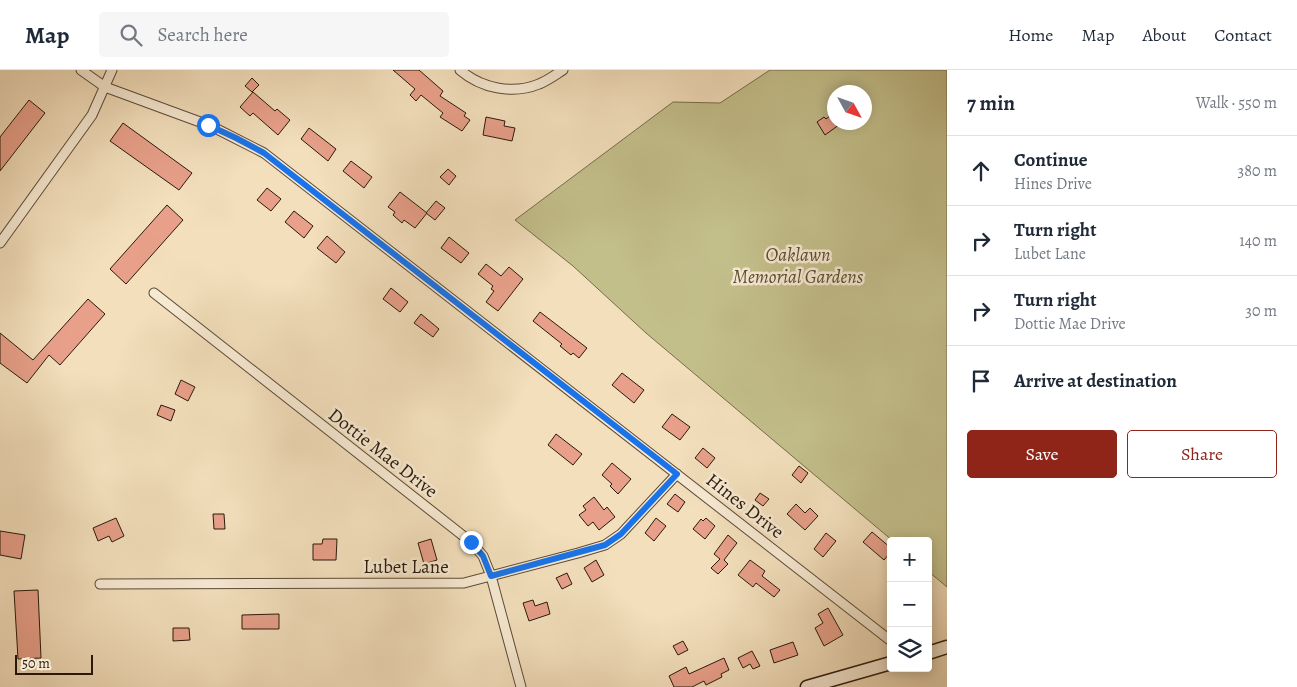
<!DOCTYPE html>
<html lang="en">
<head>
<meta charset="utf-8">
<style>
  body { margin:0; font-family:Alegreya,serif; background:#f6f6f7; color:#1f2937 }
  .controls { position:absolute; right:15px; bottom:15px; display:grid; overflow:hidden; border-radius:5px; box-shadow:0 2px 12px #0003 }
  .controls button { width:45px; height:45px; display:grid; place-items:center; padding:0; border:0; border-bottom:1px solid #e0e1e3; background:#fff; color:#1f2937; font:25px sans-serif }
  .compass { position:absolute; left:827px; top:15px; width:45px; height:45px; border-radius:50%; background:#fff; box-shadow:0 2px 12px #0003; rotate:130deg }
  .scale { position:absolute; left:15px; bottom:12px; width:78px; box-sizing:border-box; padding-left:5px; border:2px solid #2a190b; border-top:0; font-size:14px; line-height:18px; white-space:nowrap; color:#2a190b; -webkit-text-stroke:4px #f7ead3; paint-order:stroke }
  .stop { position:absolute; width:15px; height:15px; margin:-11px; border:4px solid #1a73e8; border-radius:50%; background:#fff }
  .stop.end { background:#1a73e8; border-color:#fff; box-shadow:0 1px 5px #0008 }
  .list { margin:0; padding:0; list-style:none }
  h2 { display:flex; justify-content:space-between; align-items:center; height:65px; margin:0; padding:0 20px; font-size:21px }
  h2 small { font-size:16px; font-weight:400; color:#747a83 }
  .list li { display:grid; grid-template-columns:32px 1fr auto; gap:15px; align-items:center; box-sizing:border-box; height:70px; padding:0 20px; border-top:1px solid #e0e1e3 }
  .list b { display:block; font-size:19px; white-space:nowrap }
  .list p { margin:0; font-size:16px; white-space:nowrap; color:#747a83 }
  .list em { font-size:16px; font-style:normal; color:#747a83 }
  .actions { display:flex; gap:10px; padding:15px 20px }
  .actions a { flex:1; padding:11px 0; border:1px solid #8f2418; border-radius:5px; text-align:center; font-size:18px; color:#8f2418 }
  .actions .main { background:#8f2418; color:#fff }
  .icon { flex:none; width:28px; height:28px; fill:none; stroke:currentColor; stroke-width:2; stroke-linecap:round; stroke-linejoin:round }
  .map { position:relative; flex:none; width:947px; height:617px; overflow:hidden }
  header { display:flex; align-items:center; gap:30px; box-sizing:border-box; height:70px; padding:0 25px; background:#fff; border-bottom:1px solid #e0e1e3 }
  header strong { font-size:24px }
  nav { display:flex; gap:28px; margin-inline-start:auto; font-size:18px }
  .search { width:350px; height:45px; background:#f6f6f7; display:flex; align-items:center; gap:12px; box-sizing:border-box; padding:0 18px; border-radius:5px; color:#747a83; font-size:19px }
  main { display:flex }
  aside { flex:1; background:#fff }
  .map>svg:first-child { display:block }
  .green { fill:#c3bf8b; stroke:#766c4b; fill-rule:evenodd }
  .building { fill:#e8a08a; stroke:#2a190b }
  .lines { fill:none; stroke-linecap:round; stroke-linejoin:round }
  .minor-casing { stroke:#5c4a37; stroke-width:11 }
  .secondary-casing { stroke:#2a190b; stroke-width:15 }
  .minor { stroke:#f7ead3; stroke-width:9 }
  .secondary { stroke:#f7ead3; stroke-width:12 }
  .route { stroke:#1a73e8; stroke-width:6 }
  .labels { text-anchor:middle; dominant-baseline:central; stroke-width:5; stroke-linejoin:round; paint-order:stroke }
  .park-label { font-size:19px; font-style:italic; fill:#584b31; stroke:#f7ead3 }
  .street-label { font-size:19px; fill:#2a190b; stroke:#f7ead3 }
</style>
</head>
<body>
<header>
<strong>Map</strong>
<div class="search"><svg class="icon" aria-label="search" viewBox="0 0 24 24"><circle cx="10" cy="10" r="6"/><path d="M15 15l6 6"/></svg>Search here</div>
<nav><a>Home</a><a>Map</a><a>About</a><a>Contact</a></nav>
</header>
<main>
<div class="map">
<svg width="947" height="617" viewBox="0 0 947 617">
  <rect width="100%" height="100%" fill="#f3dfbc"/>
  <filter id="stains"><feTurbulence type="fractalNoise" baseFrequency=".004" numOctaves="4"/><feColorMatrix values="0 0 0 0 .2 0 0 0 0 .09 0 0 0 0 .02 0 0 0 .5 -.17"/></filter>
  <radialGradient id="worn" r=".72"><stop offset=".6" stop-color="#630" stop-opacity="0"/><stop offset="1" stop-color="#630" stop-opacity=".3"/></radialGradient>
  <path class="green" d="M770 0H947V517L928 501V471H893L646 263 573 196 515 150 673 32 720 33ZM834 22H864V52H834Z"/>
  <path class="building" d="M393 0H419L443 21 440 26 466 43 464 46 470 50 462 61 440 47 443 43 421 25 416 31 410 25 415 19Z
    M252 8 259 15 252 22 245 16Z
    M253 22 275 41 277 39 290 50 278 65 253 43 250 46 240 37Z
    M29 30 45 43 0 101V67Z
    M834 43V52H843L825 65 817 52 824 47 826 49Z
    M486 47 505 51 504 56 515 58 512 71 483 65Z
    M123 53 192 103 179 120 110 71Z
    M309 58 336 79 328 91 301 69Z
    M351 91 372 107 364 118 343 101Z
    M448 99 456 106 449 115 440 107Z
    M267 118 281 129 271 141 257 130Z
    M400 122 427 143 415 158 404 150 402 153 393 145 395 142 388 137Z
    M436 131 445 138 435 150 426 143Z
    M167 135 183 150 126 214 110 199Z
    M294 141 313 156 304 168 285 152Z
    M327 166 345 182 336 193 317 178Z
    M449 167 469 183 461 193 441 178Z
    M486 194 501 206 509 197 523 209 498 241 486 232 494 221 491 219 493 216 478 204Z
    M391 218 408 232 400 242 383 229Z
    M88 229 105 244 60 295 49 285 27 313 0 293V263L33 290Z
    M540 242 587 278 579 288 573 283 571 285 560 276 562 274 533 251Z
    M421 244 439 259 433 267 414 253Z
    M622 303 644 320 634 333 612 315Z
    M181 310 195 317 188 331 175 324Z
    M161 335 175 340 171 351 157 345Z
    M672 344 690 357 680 370 662 357Z
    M556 364 582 384 573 395 548 375Z
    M703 378 715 388 707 398 695 388Z
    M612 393 631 409 618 424 610 416 612 414 602 405Z
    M799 396 808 403 801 413 792 405Z
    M760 423 769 429 763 436 755 430Z
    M675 424 685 432 678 442 667 434Z
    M594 427 604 440 607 437 615 447 599 460 593 452 588 456 579 445 586 440 583 436Z
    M796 434 805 443 810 438 818 446 805 460 787 444Z
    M213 444H224L225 459H214Z
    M116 448 124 466 112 472 109 466 98 471 93 458Z
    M656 448 666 456 654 471 645 463Z
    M706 448 715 456 705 469 693 459 701 449 703 451Z
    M0 461 25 465 21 489 0 485Z
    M872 462 891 478V482L884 490 863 472Z
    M826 463 836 471 823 487 814 479Z
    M728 465 737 473 724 490 728 494 718 504 711 498 720 489 714 484Z
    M323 469H337L336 490H313V474H322Z
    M431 469 437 490 424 494 418 473Z
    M596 490 604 505 592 512 584 498Z
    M750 490 765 501 762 506 780 520 774 527 756 513 753 517 738 505Z
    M567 503 572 514 562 519 556 508Z
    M38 520 41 588 18 589 14 521Z
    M533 530 535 536 547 532 550 544 529 551 523 533Z
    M828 538 843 565 824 576 815 558 823 553 818 544Z
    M279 544V559H242V545Z
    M173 558H189L190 570 173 571Z
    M683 571 688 580 678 585 673 576Z
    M793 572 798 585 774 593 770 580Z
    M752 581 760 596 753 599 750 594 743 598 738 588Z
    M724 588 729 600 721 604 722 607 706 615 704 611 692 617H674L669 606 686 597 689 604Z"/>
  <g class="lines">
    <defs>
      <path id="minor" d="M81 0 105 17 211 56 264 83 891 571
        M460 0C481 18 512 25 539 14 547 11 555 5 563 0
        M0 173 92 45 112 0
        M154 223 471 472 483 486 491 506 521 617
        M100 514 464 513 578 483 605 475 621 464 677 404"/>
      <path id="secondary" d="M928 583 947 577
        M807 617 891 593"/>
    </defs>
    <use href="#minor" class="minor-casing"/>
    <use href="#secondary" class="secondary-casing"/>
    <use href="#minor" class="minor"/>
    <use href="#secondary" class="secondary"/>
  </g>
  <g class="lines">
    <path class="route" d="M208 55 236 68 264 83 677 404 621 464 605 475 491 506 483 486 471 472"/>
  </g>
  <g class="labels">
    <g class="park-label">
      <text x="798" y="185">Oaklawn<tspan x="798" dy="22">Memorial Gardens</tspan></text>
    </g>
    <g class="street-label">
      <text transform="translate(383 383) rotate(38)">Dottie Mae Drive</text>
      <text transform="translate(745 436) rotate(38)">Hines Drive</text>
      <text x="406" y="497">Lubet Lane</text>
    </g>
  </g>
  <rect width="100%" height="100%" filter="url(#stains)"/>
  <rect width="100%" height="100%" fill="url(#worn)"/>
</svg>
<div class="controls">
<button>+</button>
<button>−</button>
<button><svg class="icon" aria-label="layers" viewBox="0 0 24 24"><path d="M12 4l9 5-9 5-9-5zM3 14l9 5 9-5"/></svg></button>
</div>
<svg class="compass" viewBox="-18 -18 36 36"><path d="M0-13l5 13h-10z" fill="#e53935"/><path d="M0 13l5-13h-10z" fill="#747a83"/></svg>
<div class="scale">50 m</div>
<div class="stop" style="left:208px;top:55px"></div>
<div class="stop end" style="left:471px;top:472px"></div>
</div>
<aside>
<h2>7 min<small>Walk · 550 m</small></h2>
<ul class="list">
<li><svg class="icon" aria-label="ahead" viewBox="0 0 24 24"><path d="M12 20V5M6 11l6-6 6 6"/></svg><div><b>Continue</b><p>Hines Drive</p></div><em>380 m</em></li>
<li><svg class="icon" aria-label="right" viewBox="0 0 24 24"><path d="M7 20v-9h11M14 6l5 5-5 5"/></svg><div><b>Turn right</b><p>Lubet Lane</p></div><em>140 m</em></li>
<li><svg class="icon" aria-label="right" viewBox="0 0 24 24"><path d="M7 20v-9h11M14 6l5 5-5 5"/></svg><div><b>Turn right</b><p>Dottie Mae Drive</p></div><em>30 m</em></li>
<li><svg class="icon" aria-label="arrive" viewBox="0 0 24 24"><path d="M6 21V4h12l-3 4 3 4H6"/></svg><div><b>Arrive at destination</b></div></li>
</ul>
<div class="actions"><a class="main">Save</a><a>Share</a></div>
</aside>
</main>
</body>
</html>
